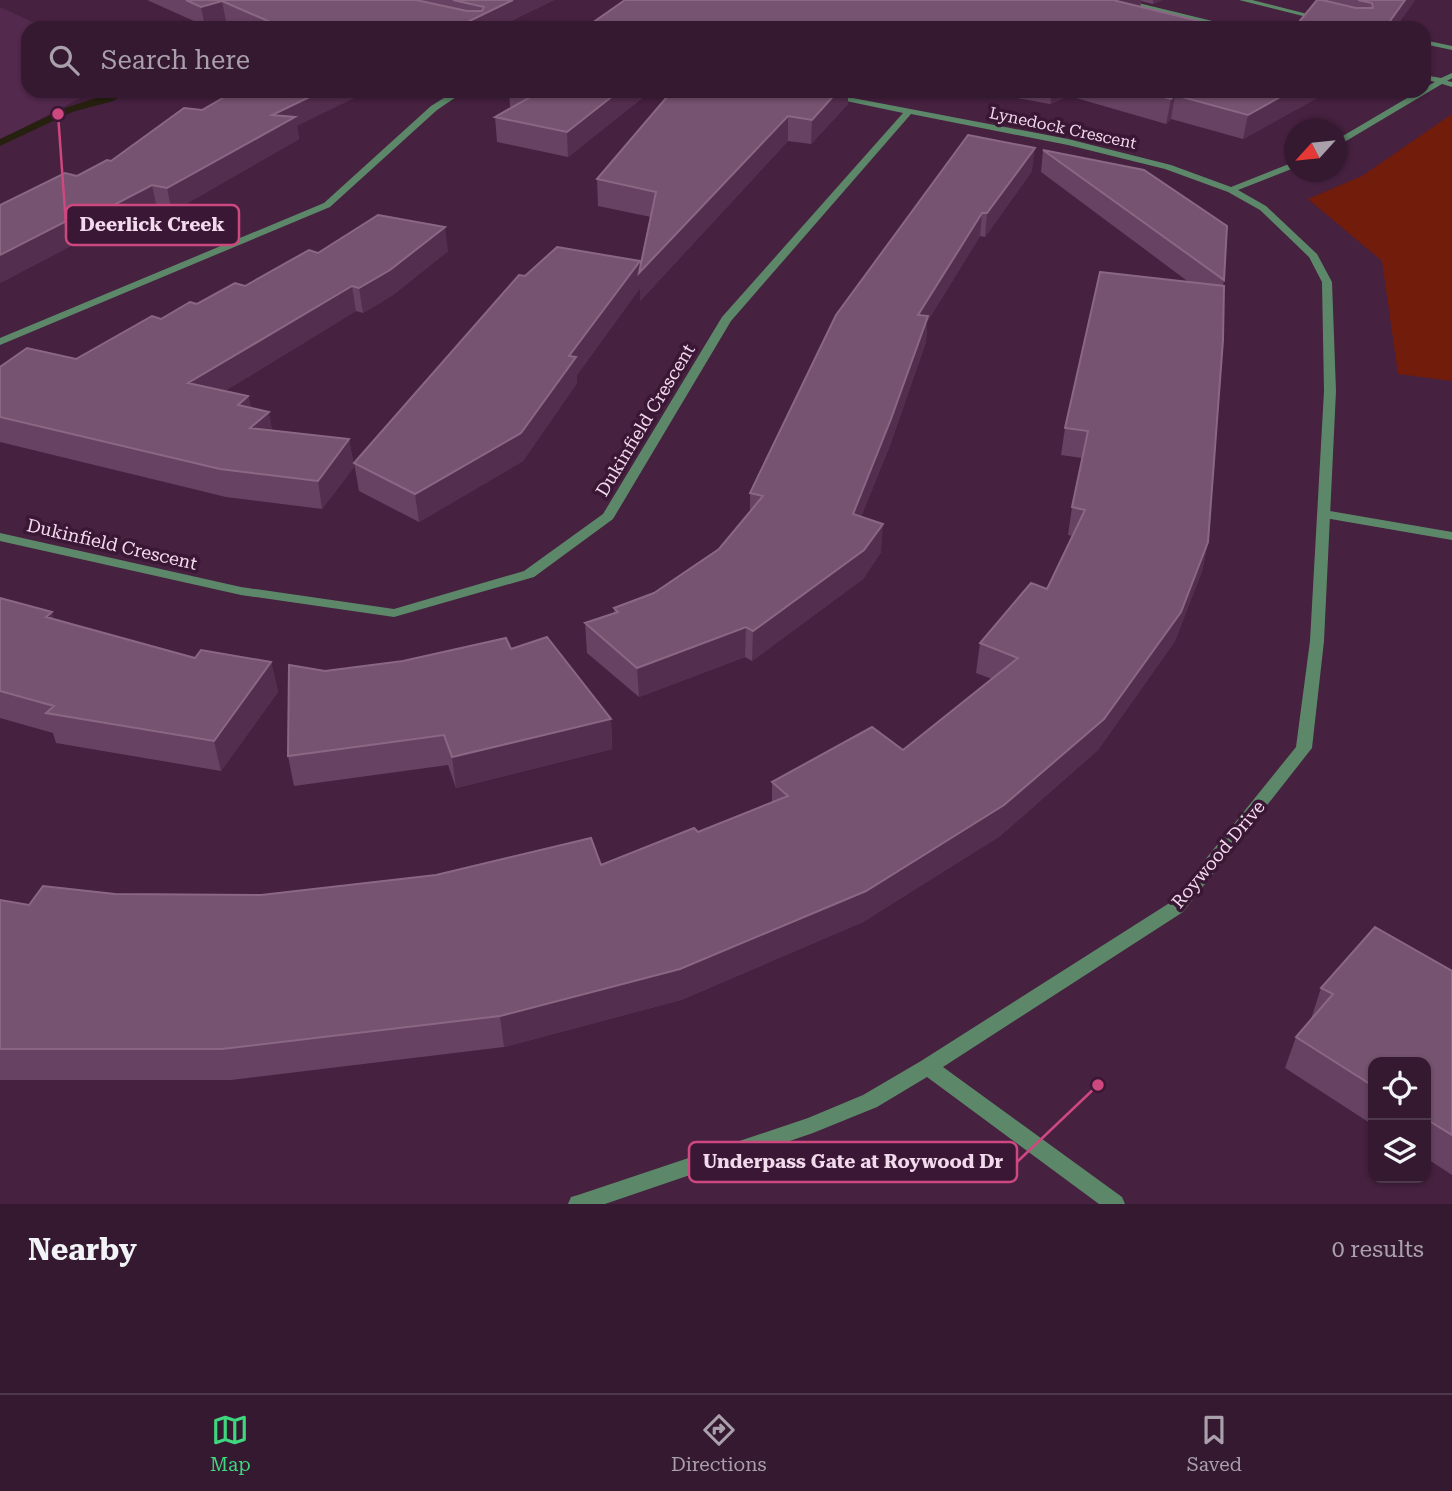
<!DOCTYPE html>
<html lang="en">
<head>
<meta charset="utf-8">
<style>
  body { margin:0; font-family:"Roboto Serif",serif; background:#3f263c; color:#f1f3f6 }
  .controls { position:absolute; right:21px; bottom:21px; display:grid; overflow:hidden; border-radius:14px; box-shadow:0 2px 5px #0004 }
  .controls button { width:63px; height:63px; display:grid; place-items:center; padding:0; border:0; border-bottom:2px solid #4e384c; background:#341930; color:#f1f3f6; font:35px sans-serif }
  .compass { position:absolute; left:1284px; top:119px; width:63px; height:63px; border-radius:50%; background:#341930; box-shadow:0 2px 5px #0004; rotate:243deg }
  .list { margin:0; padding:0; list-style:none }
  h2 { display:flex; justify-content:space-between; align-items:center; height:91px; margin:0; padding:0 28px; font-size:30px }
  h2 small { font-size:23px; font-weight:400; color:#a9a0ab }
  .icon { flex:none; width:38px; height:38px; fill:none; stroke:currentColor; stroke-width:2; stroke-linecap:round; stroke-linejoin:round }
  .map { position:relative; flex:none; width:1452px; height:1204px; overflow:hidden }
  .search { position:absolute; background:#341930; box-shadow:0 2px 5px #0004; left:21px; right:21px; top:21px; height:77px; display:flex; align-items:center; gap:18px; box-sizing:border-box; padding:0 24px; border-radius:21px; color:#a9a0ab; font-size:26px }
  .sheet { height:189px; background:#341930 }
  nav { display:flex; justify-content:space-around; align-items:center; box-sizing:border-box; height:98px; border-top:2px solid #4e384c; background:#341930; font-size:19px; color:#a9a0ab }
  nav a { display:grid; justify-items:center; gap:4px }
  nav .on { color:#3ed77d }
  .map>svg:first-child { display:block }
  .built { fill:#53294d }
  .green { fill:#721c0b }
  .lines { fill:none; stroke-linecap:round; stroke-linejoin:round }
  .stream { fill:#26210f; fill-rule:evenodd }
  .lane { fill:#5c8869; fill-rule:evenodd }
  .street { fill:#5c8869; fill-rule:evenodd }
  .wall { fill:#674262 }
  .shaded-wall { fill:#542e4e }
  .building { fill:#765370; stroke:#8a6884; stroke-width:2 }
  .labels { text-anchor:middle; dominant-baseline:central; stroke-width:7; stroke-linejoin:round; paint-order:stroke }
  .far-street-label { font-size:16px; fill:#f2daed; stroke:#3b1736 }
  .street-label { font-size:18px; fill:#f2daed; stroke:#3b1736 }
  .leader { fill:none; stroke:#ce4880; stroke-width:2.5 }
  .callout-dot { fill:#ce4880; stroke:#3b1736; stroke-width:2.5 }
  .callout { fill:#3b1736; stroke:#ce4880; stroke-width:2.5 }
  .callout-label { font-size:19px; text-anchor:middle; font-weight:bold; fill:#f2daed }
</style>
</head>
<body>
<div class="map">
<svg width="1452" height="1204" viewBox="0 0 1452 1204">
  <rect width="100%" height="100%" fill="#462140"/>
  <path class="built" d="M0 7 46 28H28V91H94L0 140Z"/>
  <path class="green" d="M1452 114V381L1398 374 1382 261 1308 199 1362 176Z"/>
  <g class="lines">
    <path class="stream" d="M118 91H130L113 101 72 112 0 146V139L65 108Z"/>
    <path class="lane" d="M1239 0H1252L1327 19 1323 21Z
      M1424 40 1452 46V50L1424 44Z
      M1439 79 1452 82V87L1439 83Z
      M1324 510 1452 532V540L1319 517 1317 514Z"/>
    <path class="street" d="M1113 0H1126L1241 28H1227Z
      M1452 73V78L1336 147V140L1419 91H1424V88L1435 82 1424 79V75L1441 78Z
      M455 91H465L437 110 330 207 0 345V338L324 203 431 106Z
      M799 91H816L1068 139 1171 165 1231 187 1294 162V168L1238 190 1266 206 1317 254 1332 282 1336 391 1324 641 1312 748 1183 912 943 1067 1122 1197 1125 1204H1099L927 1077 877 1107 813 1133 605 1204H568L571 1197 578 1195 808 1118 863 1095 921 1061 1171 902 1296 747 1310 641 1324 391 1322 282 1309 257 1260 210 1228 192 1165 169 1068 145 911 114 731 321 613 519 534 577 394 617 241 595 0 541V533L241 587 394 609 524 571 603 514 722 317 903 113Z"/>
  </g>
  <path class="wall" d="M147 0H554L497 28H242L226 21 205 26Z
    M625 0H1162L1153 4 1141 1 1140 7Z
    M1317 0H1415L1395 28Z
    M509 91H651L568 157 497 142 495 117 513 107H510Z
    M672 91H859L855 96 848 94V104L811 144 788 141 640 301V288L577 375V383L523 461 419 522 359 491 354 463 525 276 640 267 651 217 598 206 597 179Z
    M980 91H1330L1243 139 1171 119 1166 124 1069 96 1050 104Z
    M297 126 299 139 172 212 157 209 99 239 88 237 0 283 77 176 111 161Z
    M1043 150 1224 280 1223 286 1208 542 1202 571 1175 641 1098 750 1000 836 863 922 681 1000 504 1047 231 1080H0V900L29 905 115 894 261 895 601 865 698 832 772 802V782L903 750 992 679 976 673 980 643 1047 589 1073 536 1068 535 1072 507 1082 458 1061 455 1065 428 1190 283 1041 172Z
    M1032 171 985 237 980 236 927 322 926 342 890 445 861 517 881 552 863 579 752 661 745 657 639 697 587 653 585 623 614 613V608L654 593 719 549 750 512V493L836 315Z
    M448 251 393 295 363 313 356 311 225 391 248 396 251 408 273 430 349 439 354 467 322 509 226 497 0 442V367L76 359 161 319 245 286 318 253Z
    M0 598 55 620 195 658 271 662 278 692 221 771 56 743 53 733 0 718Z
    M511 649 611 719 612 749 456 788 448 765 294 786 288 756 325 671Z
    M1452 971V1175L1426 1158V1062H1373V1125L1285 1068 1296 1037 1311 1019 1321 988Z"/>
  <path class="shaded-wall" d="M513 0H554L497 28H455Z
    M1113 0H1141L1140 9Z
    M1153 0H1162L1153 4Z
    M1405 0H1415L1395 28H1385Z
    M222 1 226 21 205 26 201 7Z
    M322 91H369L297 126 299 139 172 212 167 188 272 115Z
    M619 91H651L568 157 567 132Z
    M838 91H848V104L811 144 812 120Z
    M1052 91H1069V96L1050 104Z
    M1291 91H1330L1243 139 1248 115Z
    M1175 95 1171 119 1166 124 1171 99Z
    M788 116V141L640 301V288L577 375V383L523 461 419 522 415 494 569 356 640 261 641 271Z
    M1035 148 1032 171 985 237 987 213Z
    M152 185 157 209 99 239 93 216Z
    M82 213 88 237 0 283V255Z
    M982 213 980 236 927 322 926 342 890 445 851 542 853 514 918 315Z
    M445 227 448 251 393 295 363 313 359 288Z
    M352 286 356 311 194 410 188 383Z
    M248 396 254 423 238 405Z
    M269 412 274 439 250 428Z
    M349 439 354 467 322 509 318 481Z
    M883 524 881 552 863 579 752 661 753 631Z
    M1208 542 1202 571 1175 641 1098 750 1000 836 863 922 681 1000 504 1047 500 1016 680 969Z
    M52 612 61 641 46 617Z
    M746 627 745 657 639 697 637 668Z
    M271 662 278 692 221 771 214 741Z
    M611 719 612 749 456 788 452 757Z"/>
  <path class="building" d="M186 0H416L467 11H482L484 7 453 0H513L455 28H284L222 1 201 7Z
    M625 0H1113L1227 28H585Z
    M1317 0H1322L1356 8H1373L1372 3 1358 0H1405L1385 28H1294Z
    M235 91H322L272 115 295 117 167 188 152 185 93 216 82 213 0 255V205L65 173 77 176 107 160 111 161 184 108 202 110Z
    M541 91H619L567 132 495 117Z
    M672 91H838L812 120 788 116 639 273 656 192 597 179Z
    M1141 91H1291L1248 115 1175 95 1171 99Z
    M968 135 1035 148 987 213H982L918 315 928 316 891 419 853 514 883 524 864 550 753 631 746 627 637 668 585 623 618 612 614 608 654 593 719 549 763 496 750 493 836 315Z
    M1043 150 1144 170 1227 226 1224 280Z
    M378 215 445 227 390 270 359 288 352 286 188 383 248 396 238 405 269 412 250 428 349 439 318 481 220 469 0 417V367L27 348 76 359 152 316 161 319 190 302 197 304 235 283 245 286 309 250 318 253Z
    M557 247 640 261 569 356 576 357 521 433 415 494 354 463 519 275 525 276Z
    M1100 272 1224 286 1223 340 1208 542 1181 612 1104 719 1004 805 866 891 680 969 500 1016 222 1049H0V900L29 905 43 886 115 894 261 895 436 875 591 838 601 865 694 828 698 832 788 796 772 782 872 727 903 750 1018 658 980 643 1031 583 1047 589 1085 510 1072 507 1088 431 1065 428Z
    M0 598 52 612 46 617 195 658 201 650 271 662 214 741 46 713 54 706 0 691Z
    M547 637 611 719 452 757 444 735 288 756 289 665 325 671 403 661 506 638 511 649Z
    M1375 927 1452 971V1135L1426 1119V1062H1373V1086L1296 1037 1333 994 1321 988Z"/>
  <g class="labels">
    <g class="far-street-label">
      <text transform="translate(1063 128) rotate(12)">Lynedock Crescent</text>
    </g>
    <g class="street-label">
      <text transform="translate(645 420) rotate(-59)">Dukinfield Crescent</text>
      <text transform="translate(112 544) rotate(13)">Dukinfield Crescent</text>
      <text transform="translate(1218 854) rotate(-50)">Roywood Drive</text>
    </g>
  </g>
  <path class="leader" d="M58 114L66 225M1098 1085L1017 1162"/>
  <g class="callout-dot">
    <circle cx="58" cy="114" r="7"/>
    <circle cx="1098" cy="1085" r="7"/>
  </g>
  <g class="callout">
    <rect x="66" y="205" width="173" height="40" rx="7"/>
    <rect x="689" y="1142" width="328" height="40" rx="7"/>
  </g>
  <g class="callout-label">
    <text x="152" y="231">Deerlick Creek</text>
    <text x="853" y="1168">Underpass Gate at Roywood Dr</text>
  </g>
</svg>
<div class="controls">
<button><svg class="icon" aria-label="locate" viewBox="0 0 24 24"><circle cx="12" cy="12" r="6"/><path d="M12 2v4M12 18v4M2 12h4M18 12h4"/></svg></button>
<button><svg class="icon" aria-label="layers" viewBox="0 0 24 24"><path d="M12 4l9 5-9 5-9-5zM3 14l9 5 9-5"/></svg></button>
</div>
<svg class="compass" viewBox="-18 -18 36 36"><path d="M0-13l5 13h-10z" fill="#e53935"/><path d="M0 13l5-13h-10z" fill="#a9a0ab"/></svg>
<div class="search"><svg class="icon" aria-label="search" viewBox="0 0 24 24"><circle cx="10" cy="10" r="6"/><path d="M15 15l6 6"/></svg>Search here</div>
</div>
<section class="sheet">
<h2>Nearby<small>0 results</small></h2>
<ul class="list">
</ul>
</section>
<nav>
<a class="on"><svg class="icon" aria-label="map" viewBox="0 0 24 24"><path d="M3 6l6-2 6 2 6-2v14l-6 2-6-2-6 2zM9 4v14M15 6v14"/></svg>Map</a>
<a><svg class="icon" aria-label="directions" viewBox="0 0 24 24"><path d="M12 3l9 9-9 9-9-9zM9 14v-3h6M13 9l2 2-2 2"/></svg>Directions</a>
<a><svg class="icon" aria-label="saved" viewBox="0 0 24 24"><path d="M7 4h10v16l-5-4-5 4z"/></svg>Saved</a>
</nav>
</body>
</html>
